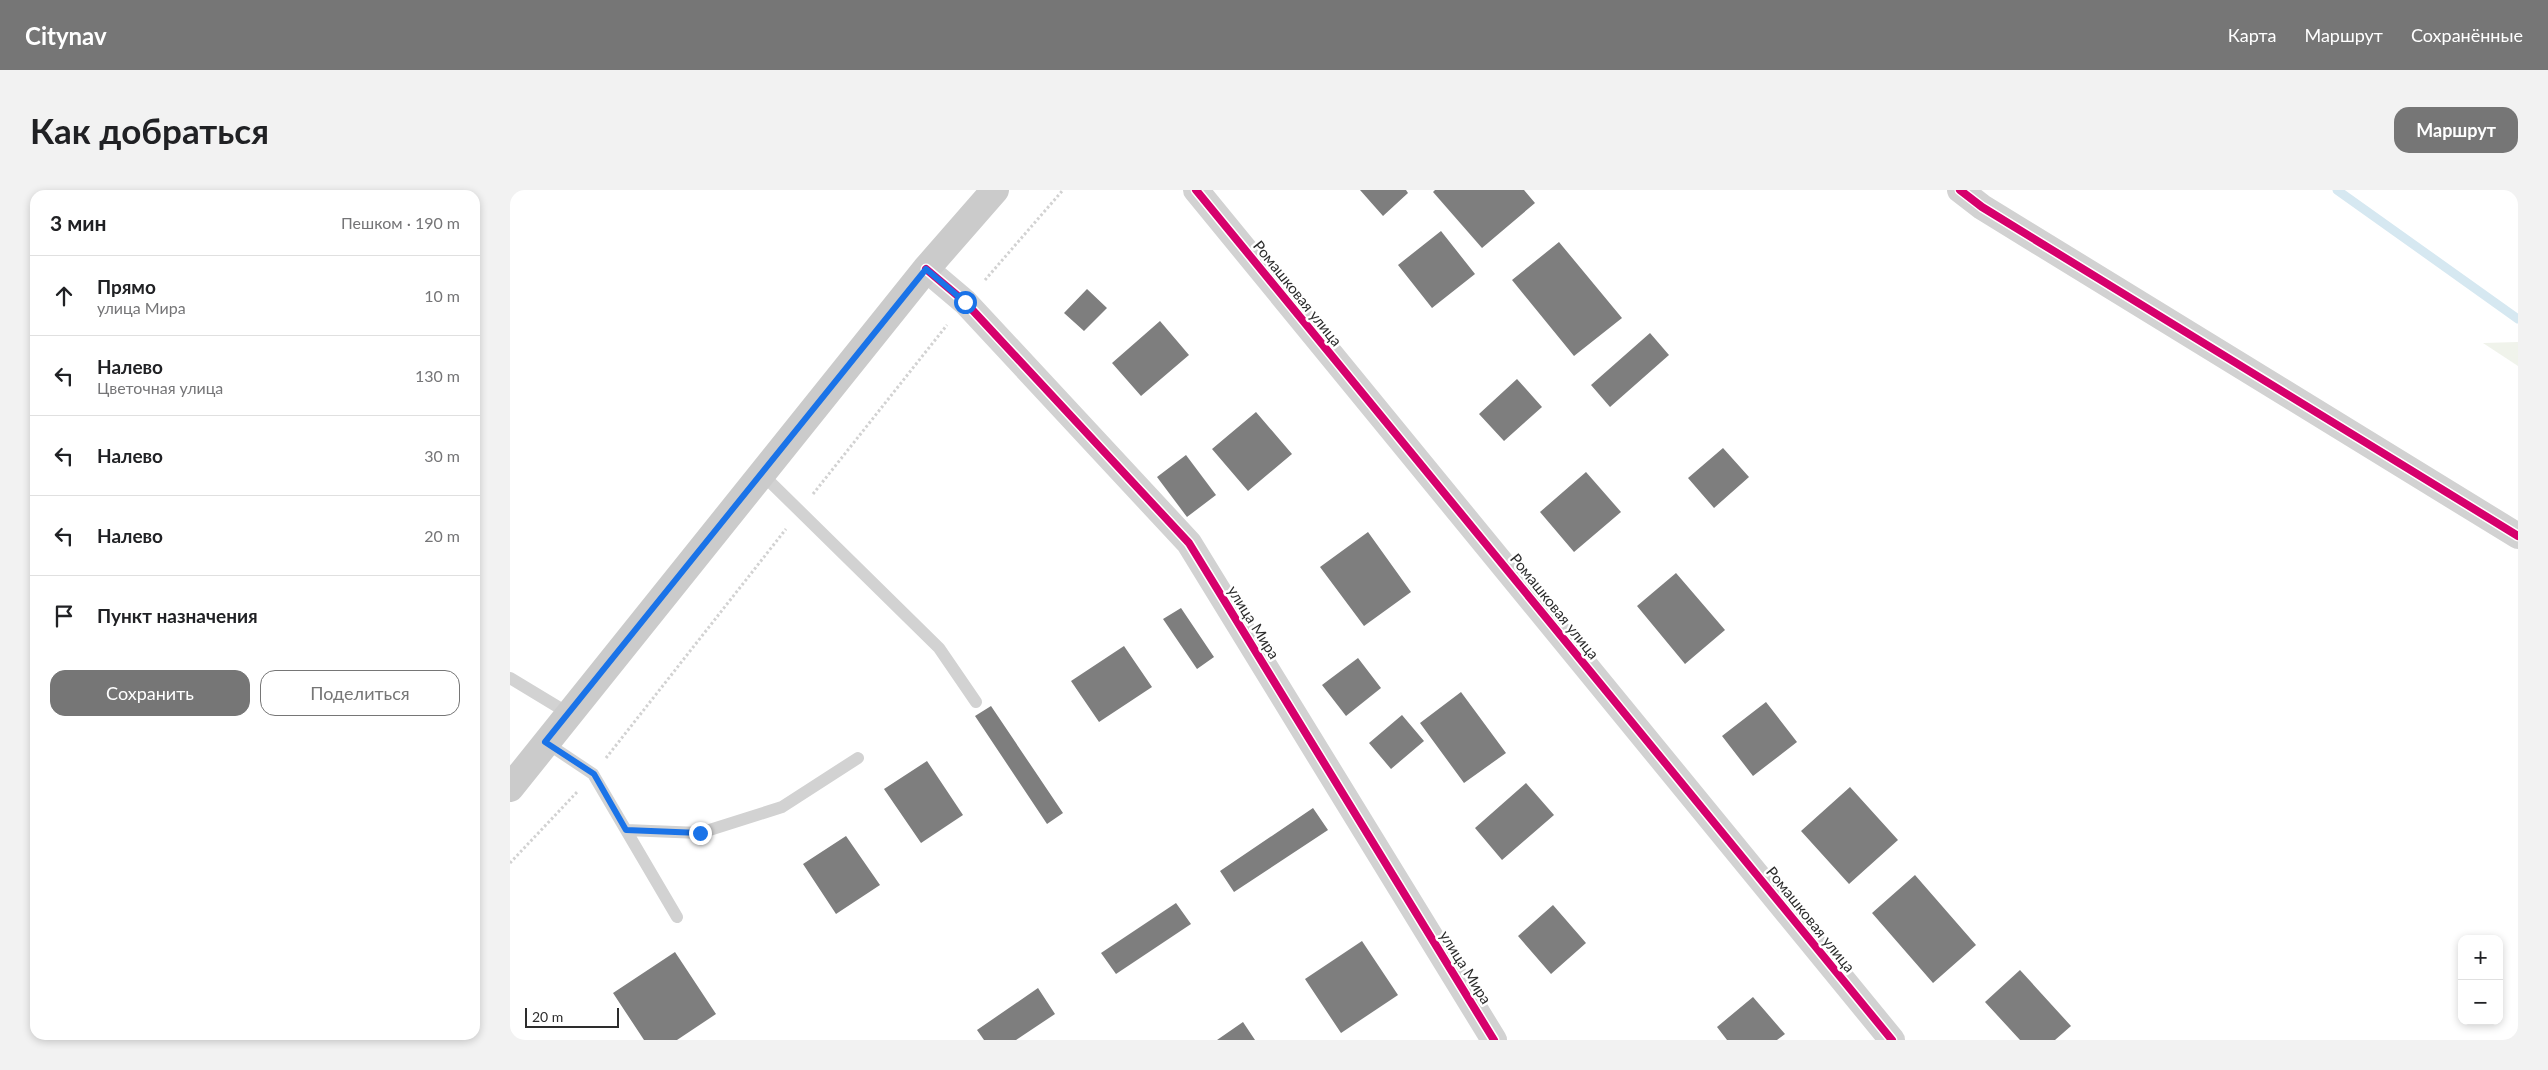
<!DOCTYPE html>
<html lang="ru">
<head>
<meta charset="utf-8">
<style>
  body { margin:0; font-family:Lato,sans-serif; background:#f2f2f2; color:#202124 }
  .controls { position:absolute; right:15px; bottom:15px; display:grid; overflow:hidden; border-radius:10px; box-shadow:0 2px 8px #0003 }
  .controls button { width:45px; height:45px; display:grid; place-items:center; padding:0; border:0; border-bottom:1px solid #e0e0e0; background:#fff; color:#202124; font:25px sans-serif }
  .scale { position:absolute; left:15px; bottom:12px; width:94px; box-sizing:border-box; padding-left:5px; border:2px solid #2d2d2d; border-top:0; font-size:14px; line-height:18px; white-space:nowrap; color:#2d2d2d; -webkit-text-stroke:4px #fff; paint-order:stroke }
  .stop { position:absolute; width:15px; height:15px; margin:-11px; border:4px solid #1a73e8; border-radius:50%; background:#fff }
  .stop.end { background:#1a73e8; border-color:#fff; box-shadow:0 1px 5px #0008 }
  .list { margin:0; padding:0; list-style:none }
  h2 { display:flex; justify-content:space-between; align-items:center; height:65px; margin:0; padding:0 20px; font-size:21px }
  h2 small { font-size:16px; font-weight:400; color:#757577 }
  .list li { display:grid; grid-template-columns:32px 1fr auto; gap:15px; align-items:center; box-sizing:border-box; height:80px; padding:0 20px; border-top:1px solid #e0e0e0 }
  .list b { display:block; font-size:19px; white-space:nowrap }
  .list p { margin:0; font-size:16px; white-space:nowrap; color:#757577 }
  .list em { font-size:16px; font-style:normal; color:#757577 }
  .actions { display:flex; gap:10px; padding:15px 20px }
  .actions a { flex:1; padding:11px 0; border:1px solid #767676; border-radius:15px; text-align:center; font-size:18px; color:#767676 }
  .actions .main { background:#767676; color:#fff }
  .icon { flex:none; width:28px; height:28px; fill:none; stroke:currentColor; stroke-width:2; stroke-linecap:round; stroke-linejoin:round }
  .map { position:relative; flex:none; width:2008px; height:850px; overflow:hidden; border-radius:15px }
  header { display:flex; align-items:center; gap:30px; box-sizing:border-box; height:70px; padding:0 25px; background:#767676; color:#fff }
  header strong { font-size:24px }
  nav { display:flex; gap:28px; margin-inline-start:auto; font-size:18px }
  .intro { display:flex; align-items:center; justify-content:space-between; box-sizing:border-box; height:120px; padding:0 30px }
  h1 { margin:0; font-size:35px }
  .button { padding:12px 22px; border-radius:15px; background:#767676; color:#fff; font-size:18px; font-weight:700 }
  main { display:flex; gap:30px; padding:0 30px }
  aside { flex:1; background:#fff; border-radius:15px; box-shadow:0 2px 8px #0003 }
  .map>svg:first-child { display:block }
  .green { fill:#f0f3eb }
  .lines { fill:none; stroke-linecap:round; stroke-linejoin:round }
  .stream { stroke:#d6e8f1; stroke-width:9 }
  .building { fill:#7e7e7e }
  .path { stroke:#d2d2d2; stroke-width:3; stroke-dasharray:2.5 2.5; stroke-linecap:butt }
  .service { stroke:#d2d2d2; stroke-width:12 }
  .minor { stroke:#d2d2d2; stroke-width:26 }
  .secondary { stroke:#cbcbcb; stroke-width:28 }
  .cycleway-casing { stroke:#fff; stroke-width:11 }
  .cycleway { stroke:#d6006c; stroke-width:8 }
  .route { stroke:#1a73e8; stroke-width:6 }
  .labels { text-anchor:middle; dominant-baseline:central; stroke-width:5; stroke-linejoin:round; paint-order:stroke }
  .street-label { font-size:15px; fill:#2d2d2d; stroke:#fff }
</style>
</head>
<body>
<header>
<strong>Citynav</strong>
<nav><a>Карта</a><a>Маршрут</a><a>Сохранённые</a></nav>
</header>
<div class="intro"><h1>Как добраться</h1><a class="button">Маршрут</a></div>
<main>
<aside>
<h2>3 мин<small>Пешком · 190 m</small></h2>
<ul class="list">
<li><svg class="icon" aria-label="ahead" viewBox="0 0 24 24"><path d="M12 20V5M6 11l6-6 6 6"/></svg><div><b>Прямо</b><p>улица Мира</p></div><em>10 m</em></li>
<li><svg class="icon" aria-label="left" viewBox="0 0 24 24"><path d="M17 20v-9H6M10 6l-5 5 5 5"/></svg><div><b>Налево</b><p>Цветочная улица</p></div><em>130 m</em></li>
<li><svg class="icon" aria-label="left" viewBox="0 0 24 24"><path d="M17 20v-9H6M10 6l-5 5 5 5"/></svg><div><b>Налево</b></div><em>30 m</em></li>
<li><svg class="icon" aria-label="left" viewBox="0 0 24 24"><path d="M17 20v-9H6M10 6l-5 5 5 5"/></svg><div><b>Налево</b></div><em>20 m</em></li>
<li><svg class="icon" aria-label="arrive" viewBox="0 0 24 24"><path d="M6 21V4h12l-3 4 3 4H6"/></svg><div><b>Пункт назначения</b></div></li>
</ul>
<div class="actions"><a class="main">Сохранить</a><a>Поделиться</a></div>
</aside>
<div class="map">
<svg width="2008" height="850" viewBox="0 0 2008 850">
  <rect width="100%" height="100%" fill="#fff"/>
  <path class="green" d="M2008 152V176L1973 153Z"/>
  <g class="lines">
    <path class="stream" d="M1827 0 2008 129"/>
  </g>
  <path class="building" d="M850 0H896L898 3 873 26Z
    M925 0H1014L1025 13 972 58 923 2Z
    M931 41 965 84 922 118 888 75Z
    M1049 52 1112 128 1064 166 1002 90Z
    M577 99 597 118 574 141 554 123Z
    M650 131 679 165 631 206 602 173Z
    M1140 143 1159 165 1100 217 1081 195Z
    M1007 189 1032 217 994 251 969 224Z
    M746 222 782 264 738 301 702 259Z
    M1213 258 1239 287 1204 318 1178 288Z
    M676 265 706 305 677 327 647 287Z
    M1076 282 1111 322 1064 362 1030 322Z
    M858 342 901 402 854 436 810 377Z
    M1166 383 1215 440 1175 474 1127 416Z
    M671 418 704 467 687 479 653 429Z
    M614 456 642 497 589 532 561 491Z
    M848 468 871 498 836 526 812 495Z
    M951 502 996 563 954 593 910 533Z
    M1256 512 1287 552 1243 586 1212 546Z
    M481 516 553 623 537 634 465 526Z
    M892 525 914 551 881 579 859 553Z
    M417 571 453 625 411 653 374 599Z
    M1016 593 1044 625 992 670 965 638Z
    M1340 597 1388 650 1339 694 1291 641Z
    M803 618 818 640 724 702 710 681Z
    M336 646 370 695 326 724 293 674Z
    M1405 685 1466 755 1423 793 1362 723Z
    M666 713 681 734 606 784 591 763Z
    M1043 715 1076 753 1041 784 1008 746Z
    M852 751 888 805 831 843 795 789Z
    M165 762 206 824 167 850H134L103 803Z
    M1510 780 1561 836 1545 850H1510L1475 812Z
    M528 798 545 824 506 850H474L467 840Z
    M1243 807 1275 844 1267 850H1217L1207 837Z
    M733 832 745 850H707Z"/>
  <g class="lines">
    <path class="path" d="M475 90 553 0
      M303 304 437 135
      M96 568 276 339
      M0 673 68 601"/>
    <path class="service" d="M251 283 429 458 466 512
      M0 488 58 523
      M35 552 83 584 167 727
      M116 640 190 643 272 617 348 568"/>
    <path class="minor" d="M686 0 1382 850
      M1450 0 1472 17 2008 346
      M416 79 455 112 679 353 984 850"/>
    <path class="secondary" d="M0 598 416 79 485 0"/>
    <defs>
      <path id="cycleway" d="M686 0 1382 850
        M1450 0 1472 17 2008 346
        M416 79 455 112 679 353 984 850"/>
    </defs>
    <use href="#cycleway" class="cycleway-casing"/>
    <use href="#cycleway" class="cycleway"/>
  </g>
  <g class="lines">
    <path class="route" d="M190 643 116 640 84 584 35 552 416 79 455 112"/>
  </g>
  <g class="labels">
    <g class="street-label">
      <text transform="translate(788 103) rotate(51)">Ромашковая улица</text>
      <text transform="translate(1045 416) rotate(51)">Ромашковая улица</text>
      <text transform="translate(744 432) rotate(58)">улица Мира</text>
      <text transform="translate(1301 729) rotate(51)">Ромашковая улица</text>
      <text transform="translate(956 777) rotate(58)">улица Мира</text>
    </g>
  </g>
</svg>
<div class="controls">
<button>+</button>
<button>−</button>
</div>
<div class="scale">20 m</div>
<div class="stop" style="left:455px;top:112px"></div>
<div class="stop end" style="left:190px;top:643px"></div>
</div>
</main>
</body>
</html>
